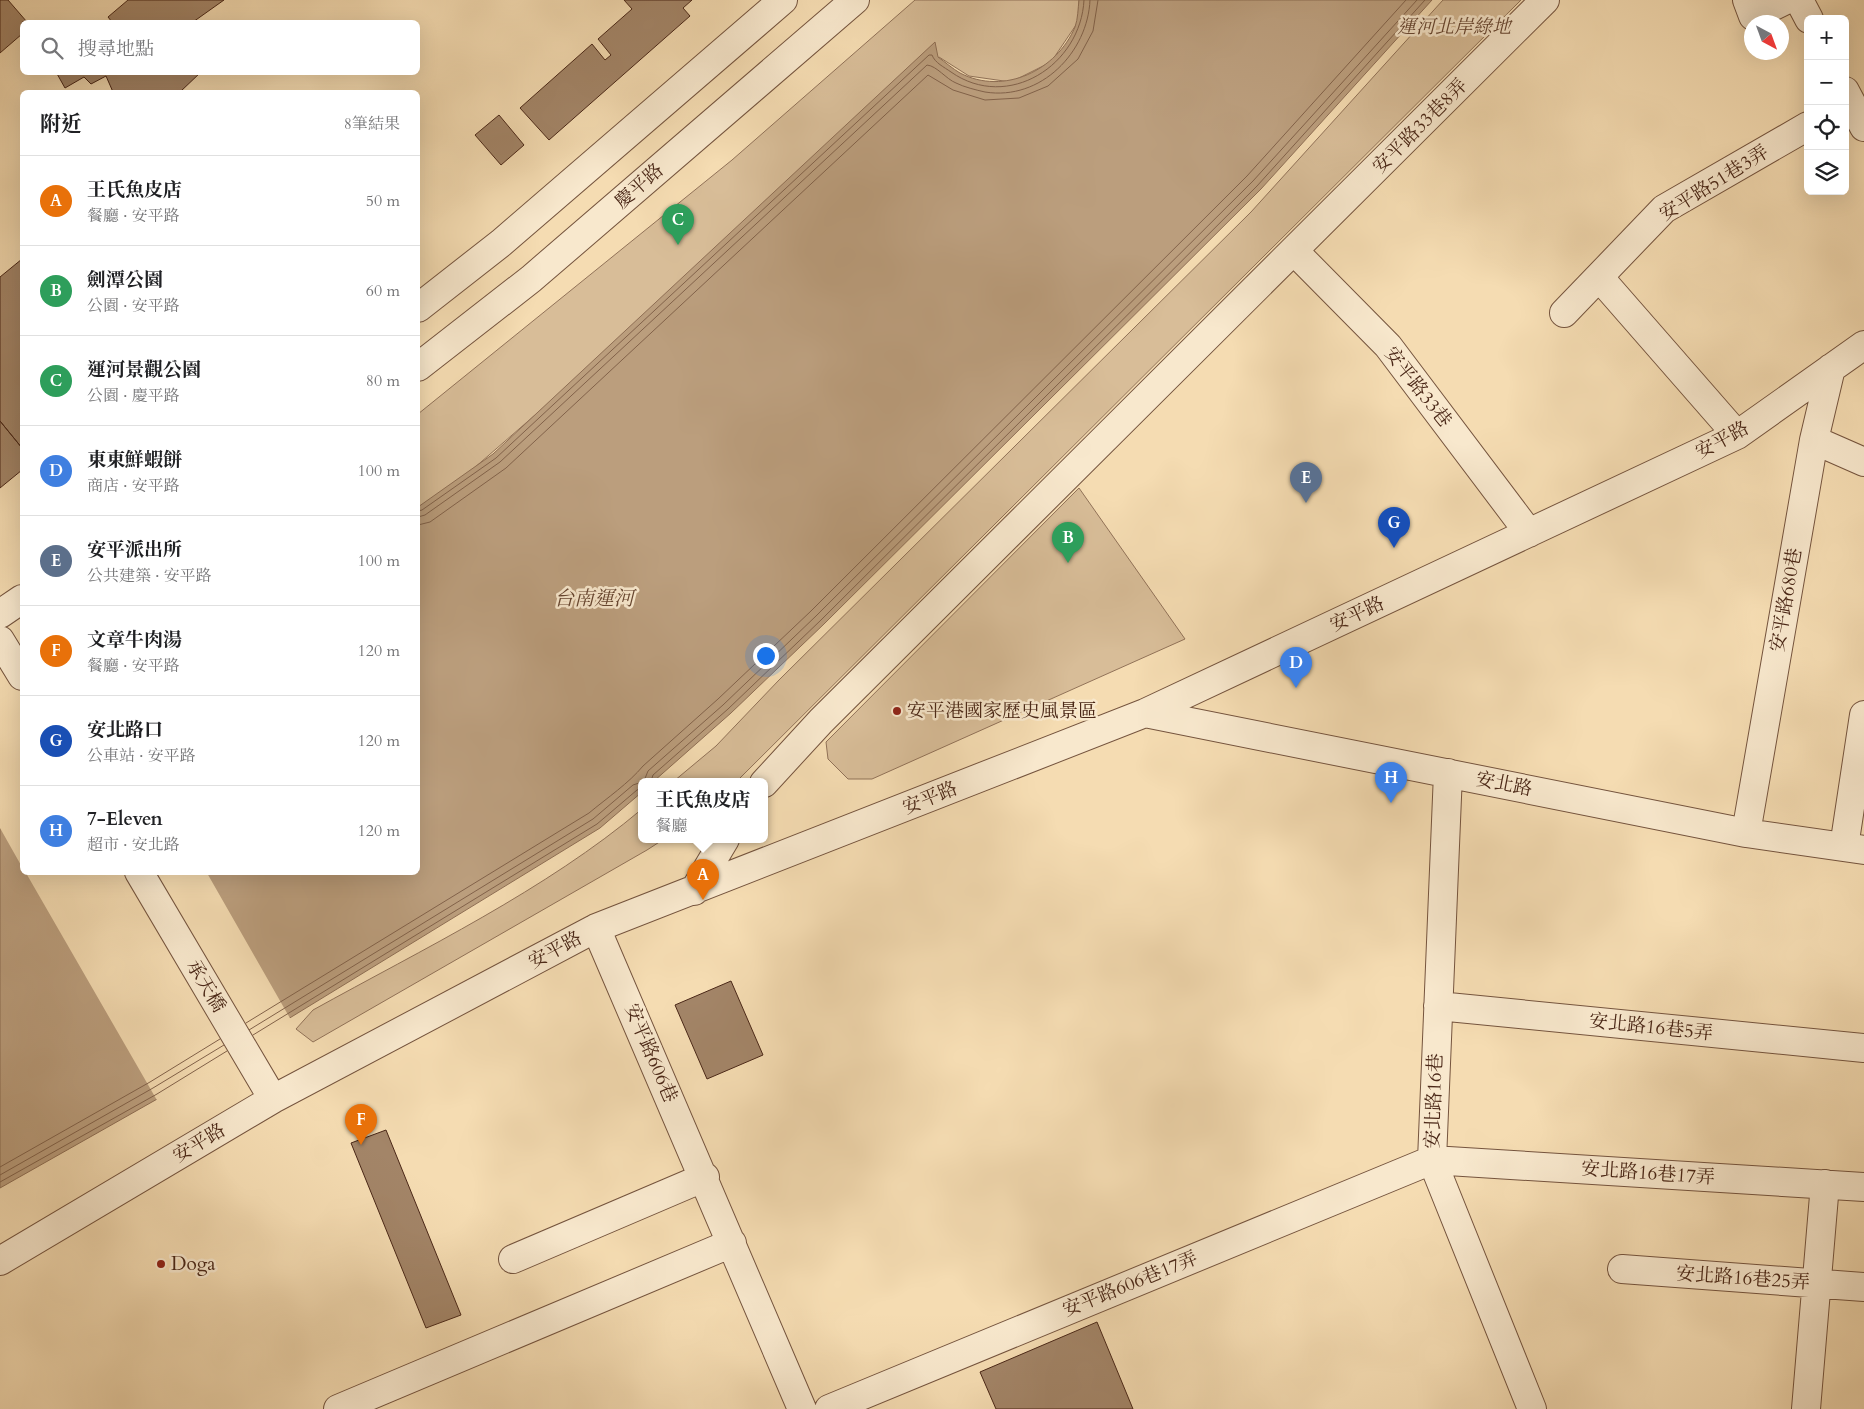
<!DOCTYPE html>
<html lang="zh-TW">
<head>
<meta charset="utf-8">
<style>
  body { margin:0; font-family:Cardo,"Noto Serif TC",serif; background:#f6f6f6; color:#202124 }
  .controls { position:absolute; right:15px; top:15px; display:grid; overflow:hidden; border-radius:8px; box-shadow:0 5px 20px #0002 }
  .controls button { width:45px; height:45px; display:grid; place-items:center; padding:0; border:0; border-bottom:1px solid #e0e0e0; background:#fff; color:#202124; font:25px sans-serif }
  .compass { position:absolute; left:1744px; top:15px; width:45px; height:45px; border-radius:50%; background:#fff; box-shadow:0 5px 20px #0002; rotate:139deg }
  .you { position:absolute; left:765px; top:655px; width:18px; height:18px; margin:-12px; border:4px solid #fff; border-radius:50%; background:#1a73e8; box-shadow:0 0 0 8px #1a73e833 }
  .badge { display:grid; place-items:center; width:32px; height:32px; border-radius:50%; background:#0b8043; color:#fff; font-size:16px; font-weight:700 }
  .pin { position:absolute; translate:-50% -41px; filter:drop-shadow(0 1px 2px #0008) }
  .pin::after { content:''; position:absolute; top:26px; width:18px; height:15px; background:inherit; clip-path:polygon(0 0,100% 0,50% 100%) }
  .popup { position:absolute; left:638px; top:778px; width:130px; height:65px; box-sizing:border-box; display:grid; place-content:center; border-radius:8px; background:#fff; filter:drop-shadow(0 1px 4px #0005); font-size:16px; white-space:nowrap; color:#757577 }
  .popup b { font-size:19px; color:#202124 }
  .popup::after { content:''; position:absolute; left:50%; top:100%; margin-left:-10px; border:10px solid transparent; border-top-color:#fff }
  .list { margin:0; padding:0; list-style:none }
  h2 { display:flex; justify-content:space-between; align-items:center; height:65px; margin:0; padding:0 20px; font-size:21px }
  h2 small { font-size:16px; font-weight:400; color:#757577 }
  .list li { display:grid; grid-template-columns:32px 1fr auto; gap:15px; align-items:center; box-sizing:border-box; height:90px; padding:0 20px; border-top:1px solid #e0e0e0 }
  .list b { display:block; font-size:19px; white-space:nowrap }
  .list p { margin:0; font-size:16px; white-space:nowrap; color:#757577 }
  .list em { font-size:16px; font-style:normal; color:#757577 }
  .icon { flex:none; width:28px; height:28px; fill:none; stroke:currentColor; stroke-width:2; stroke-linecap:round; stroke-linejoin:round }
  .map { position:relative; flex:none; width:1864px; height:1409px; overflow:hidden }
  .search { position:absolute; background:#fff; box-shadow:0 5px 20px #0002; left:20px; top:20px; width:400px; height:55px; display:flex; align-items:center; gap:12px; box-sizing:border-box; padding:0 18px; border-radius:8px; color:#757577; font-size:19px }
  .panel { position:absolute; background:#fff; box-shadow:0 5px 20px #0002; left:20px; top:90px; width:400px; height:785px; border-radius:8px }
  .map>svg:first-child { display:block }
  .green { fill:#d8bd98; stroke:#917258 }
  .water { fill:#bb9e7d; stroke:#8e6e54 }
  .pier { fill:#f5dcb2 }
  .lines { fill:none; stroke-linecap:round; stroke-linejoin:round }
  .shore { stroke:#82624a; stroke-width:1 }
  .building { fill:#a38568; stroke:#4a2717 }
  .minor-casing { stroke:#75543e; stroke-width:30 }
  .minor { stroke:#f8e8cd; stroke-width:28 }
  .poi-dot { fill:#8f2418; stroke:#f8e8cd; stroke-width:2 }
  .labels { text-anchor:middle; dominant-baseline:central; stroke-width:5; stroke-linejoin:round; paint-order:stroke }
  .park-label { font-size:19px; font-style:italic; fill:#664531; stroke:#f8e8cd }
  .street-label { font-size:19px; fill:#4a2717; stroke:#f8e8cd }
  .poi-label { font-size:19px; fill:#4a2717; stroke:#f8e8cd; text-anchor:start }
  .water-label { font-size:20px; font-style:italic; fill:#664530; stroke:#f8e8cd }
</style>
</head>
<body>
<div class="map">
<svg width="1864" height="1409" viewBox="0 0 1864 1409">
  <rect width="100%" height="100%" fill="#f5dcb2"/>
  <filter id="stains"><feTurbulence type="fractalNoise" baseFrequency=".004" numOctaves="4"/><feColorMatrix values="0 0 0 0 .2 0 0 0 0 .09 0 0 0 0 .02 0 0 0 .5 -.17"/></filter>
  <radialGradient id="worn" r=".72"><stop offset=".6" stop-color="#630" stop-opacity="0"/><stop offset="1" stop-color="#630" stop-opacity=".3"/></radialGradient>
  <path class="green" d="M915 0H1079L1078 22 1051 62 1011 82 969 76 939 57 634 329 458 482 418 512V414L732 160Z
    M1443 0H1521L737 781H674L716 746 779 680 1251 212Z
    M1079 488 1185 639 872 779H848L828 759 826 742Z
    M642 809V839H664L647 850 313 1042 296 1029 313 1010C423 949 546 890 642 809Z"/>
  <path class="water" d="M1079 0H1432L1261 189 824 624 731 713 654 781H642V792L600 828 159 1098 0 1188V795L22 782V872H418V507L493 454 935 42 938 57C945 62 953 69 960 73 1004 96 1057 70 1075 27 1078 19 1078 8 1079 0Z"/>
  <path class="pier" d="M22 779V867L0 828V792Z
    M26 873H207L291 1020 158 1102Z"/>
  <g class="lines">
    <path class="shore" d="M418 511 422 510 496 458 929 55H932C935 63 944 67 951 72 1008 112 1081 65 1084 0
      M418 517 425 515 500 462 927 65C937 66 946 79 956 83 964 87 976 90 985 92 1041 101 1088 52 1090 0
      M418 525 430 522 506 468 928 75 953 90 985 100 1019 98 1048 86 1078 59 1093 31 1098 0
      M644 781 648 771 723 705 816 616 1253 181 1417 0
      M651 781 653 775 728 709 821 620 1257 186 1425 0
      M246 1023 589 813C607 798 629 783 643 766L718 699 811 611 1247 176 1406 0
      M249 1030 593 819 633 785 642 782
      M253 1035 597 824 637 790 642 788
      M0 1167 150 1082 220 1039
      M0 1175 153 1088 224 1045
      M0 1182 157 1094 227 1051"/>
  </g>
  <path class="building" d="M0 0H8L27 22H22V34L0 53Z
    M128 0H224L193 22H112L108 17Z
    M624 0H692L683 8 690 16 549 140 520 108 592 44 605 60 611 55 598 39 632 9Z
    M56 72H201L180 92H113L106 76 91 84 84 77 65 88Z
    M499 115 524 145 501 165 475 135Z
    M22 259V448L0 421V277Z
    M0 421 22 448V470L0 488Z
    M731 981 763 1055 707 1079 675 1005Z
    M386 1130 461 1315 426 1328 351 1143Z
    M1097 1322 1133 1409H996L980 1372Z"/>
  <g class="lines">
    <defs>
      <path id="minor" d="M1747 0 1753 16 1786 0
        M1799 0 1809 19
        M1845 91 1864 127
        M1294 251 1388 346 1529 533
        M1599 277 1737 435
        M418 308 501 243 783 0
        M1564 313 1664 209 1808 126
        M418 367 531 279 855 0
        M1814 440 1864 462
        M0 614 22 599
        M0 640 22 676
        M1145 713 1746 833 1864 850
        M1448 773 1432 1160 1532 1409
        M764 783 821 721 1545 0
        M1746 833 1814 440 1831 368
        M1844 847 1864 715
        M139 872 273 1099
        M694 891 725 839
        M596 928 802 1409
        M1438 1006 1864 1048
        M513 1259 705 1177
        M0 1261 273 1099 596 928 1145 713 1737 435 1864 345
        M1622 1269 1864 1287
        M338 1409 732 1243
        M829 1409 1432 1160 1864 1187
        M1806 1409 1825 1184"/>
    </defs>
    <use href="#minor" class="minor-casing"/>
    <use href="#minor" class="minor"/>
  </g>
  <g class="poi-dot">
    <circle cx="897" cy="711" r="5"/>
    <circle cx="161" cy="1264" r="5"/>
  </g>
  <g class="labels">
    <g class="park-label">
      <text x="1454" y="27">運河北岸綠地</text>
    </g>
    <g class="street-label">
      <text transform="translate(1420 126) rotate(-45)">安平路33巷8弄</text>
      <text transform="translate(1714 183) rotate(-32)">安平路51巷3弄</text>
      <text transform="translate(639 186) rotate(-41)">慶平路</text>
      <text transform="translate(1418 387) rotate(52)">安平路33巷</text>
      <text transform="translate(1722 440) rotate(-28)">安平路</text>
      <text transform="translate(1786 600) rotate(-80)">安平路680巷</text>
      <text transform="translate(1357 614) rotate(-25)">安平路</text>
      <text transform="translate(1504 784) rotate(11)">安北路</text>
      <text transform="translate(930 798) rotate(-22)">安平路</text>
      <text transform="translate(555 950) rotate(-28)">安平路</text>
      <text transform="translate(206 986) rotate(59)">承天橋</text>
      <text transform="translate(1651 1027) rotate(6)">安北路16巷5弄</text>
      <text transform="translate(651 1053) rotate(67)">安平路606巷</text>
      <text transform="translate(1434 1101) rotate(-88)">安北路16巷</text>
      <text transform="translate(199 1143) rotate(-31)">安平路</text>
      <text transform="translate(1648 1173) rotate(4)">安北路16巷17弄</text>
      <text transform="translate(1743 1278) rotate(4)">安北路16巷25弄</text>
      <text transform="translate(1130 1284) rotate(-22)">安平路606巷17弄</text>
    </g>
    <g class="poi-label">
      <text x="907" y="711">安平港國家歷史風景區</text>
      <text x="171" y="1264">Doga</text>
    </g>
    <g class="water-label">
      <text x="594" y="598">台南運河</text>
    </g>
  </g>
  <rect width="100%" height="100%" filter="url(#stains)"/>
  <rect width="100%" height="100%" fill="url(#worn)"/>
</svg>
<div class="controls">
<button>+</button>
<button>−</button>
<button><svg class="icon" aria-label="locate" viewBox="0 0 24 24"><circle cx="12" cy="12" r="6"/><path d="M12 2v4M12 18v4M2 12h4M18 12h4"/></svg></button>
<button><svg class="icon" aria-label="layers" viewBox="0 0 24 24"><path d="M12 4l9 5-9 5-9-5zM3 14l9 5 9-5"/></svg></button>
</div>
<svg class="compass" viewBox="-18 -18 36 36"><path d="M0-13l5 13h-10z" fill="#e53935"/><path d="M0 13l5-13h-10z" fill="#757577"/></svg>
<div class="you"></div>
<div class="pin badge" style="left:703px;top:900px;background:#e8710a">A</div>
<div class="popup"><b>王氏魚皮店</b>餐廳</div>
<div class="pin badge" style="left:1068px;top:563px;background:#2e9e5b">B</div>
<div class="pin badge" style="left:678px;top:245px;background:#2e9e5b">C</div>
<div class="pin badge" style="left:1296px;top:688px;background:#3f7fe0">D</div>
<div class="pin badge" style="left:1306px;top:503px;background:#5c6f8a">E</div>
<div class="pin badge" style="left:361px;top:1145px;background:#e8710a">F</div>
<div class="pin badge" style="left:1394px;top:548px;background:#1a4fb4">G</div>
<div class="pin badge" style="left:1391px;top:803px;background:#3f7fe0">H</div>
<div class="search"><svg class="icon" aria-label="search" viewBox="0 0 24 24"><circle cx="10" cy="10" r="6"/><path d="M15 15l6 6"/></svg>搜尋地點</div>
<section class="panel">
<h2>附近<small>8筆結果</small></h2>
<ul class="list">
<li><span class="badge" style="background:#e8710a">A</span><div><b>王氏魚皮店</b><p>餐廳 · 安平路</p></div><em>50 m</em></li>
<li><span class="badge" style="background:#2e9e5b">B</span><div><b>劍潭公園</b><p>公園 · 安平路</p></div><em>60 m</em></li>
<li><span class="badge" style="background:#2e9e5b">C</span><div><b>運河景觀公園</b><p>公園 · 慶平路</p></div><em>80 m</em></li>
<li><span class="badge" style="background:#3f7fe0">D</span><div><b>東東鮮蝦餅</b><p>商店 · 安平路</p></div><em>100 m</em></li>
<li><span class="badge" style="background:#5c6f8a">E</span><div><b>安平派出所</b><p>公共建築 · 安平路</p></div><em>100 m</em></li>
<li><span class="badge" style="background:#e8710a">F</span><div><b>文章牛肉湯</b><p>餐廳 · 安平路</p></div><em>120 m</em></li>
<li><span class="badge" style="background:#1a4fb4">G</span><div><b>安北路口</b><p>公車站 · 安平路</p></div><em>120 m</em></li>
<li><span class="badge" style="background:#3f7fe0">H</span><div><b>7-Eleven</b><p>超市 · 安北路</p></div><em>120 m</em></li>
</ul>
</section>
</div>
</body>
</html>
